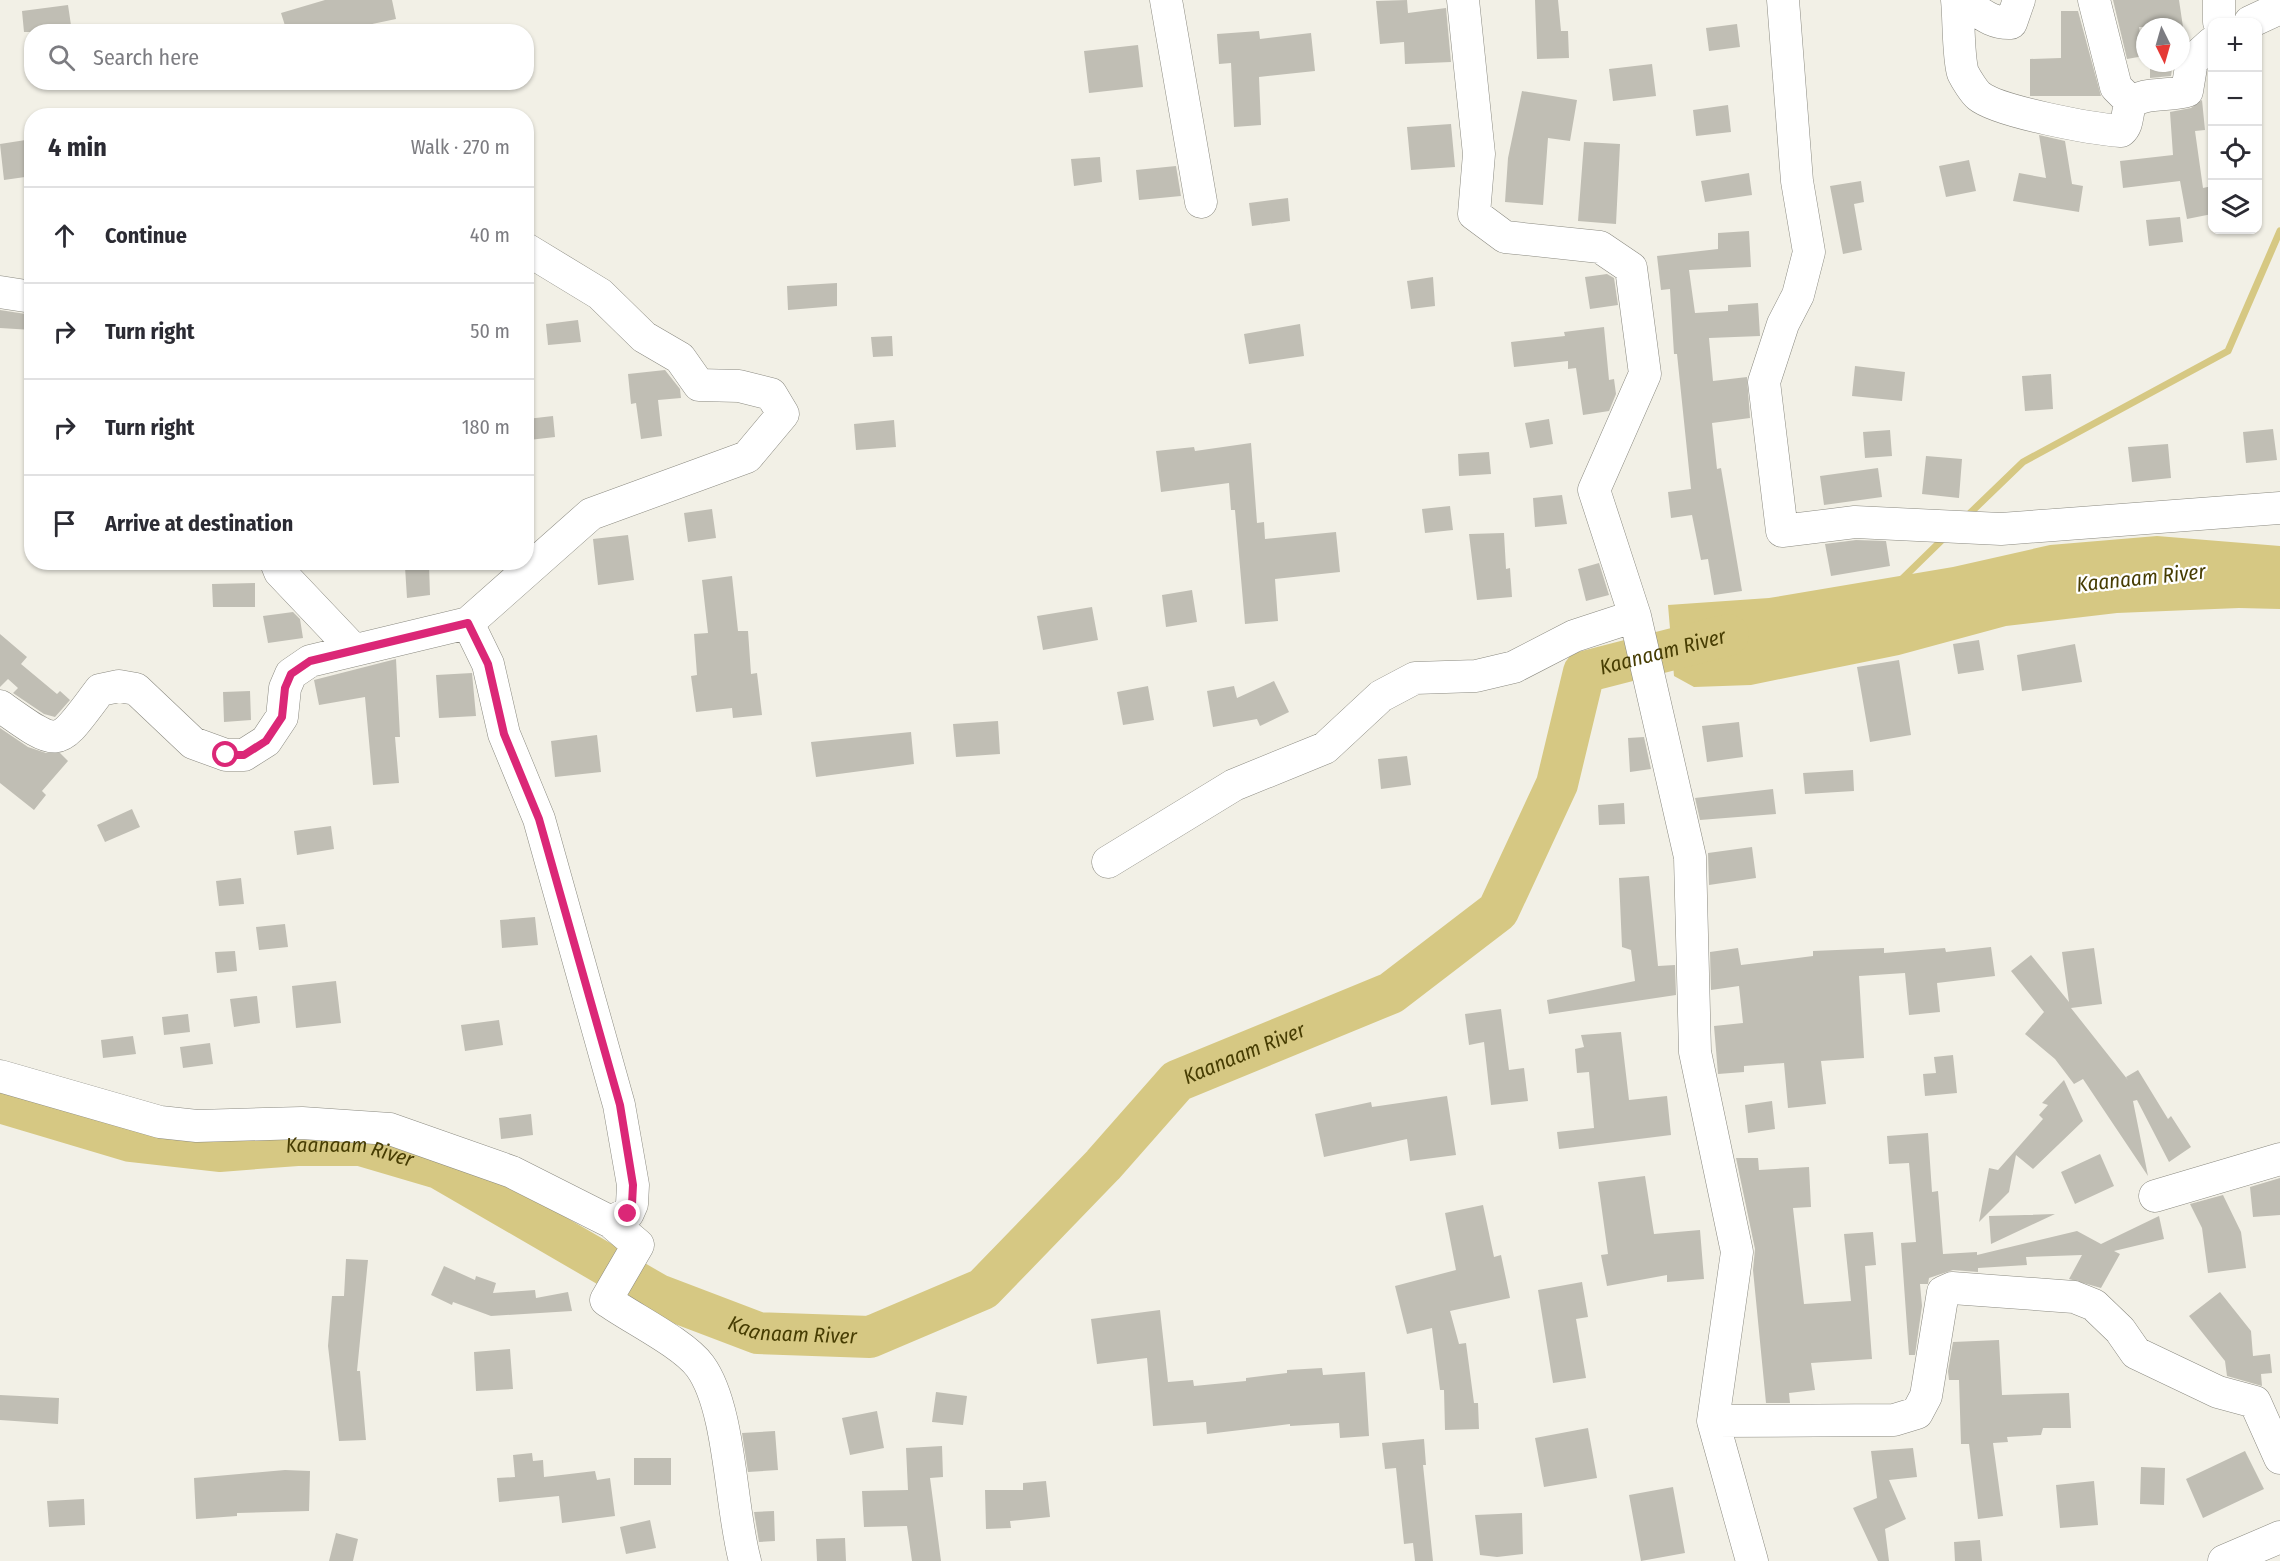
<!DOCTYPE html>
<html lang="en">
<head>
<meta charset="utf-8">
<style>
  body { margin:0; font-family:"Fira Sans Condensed",sans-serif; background:#f7f7f7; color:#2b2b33 }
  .controls { position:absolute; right:18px; top:18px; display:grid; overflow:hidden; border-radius:12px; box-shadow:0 2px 4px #0004 }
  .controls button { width:54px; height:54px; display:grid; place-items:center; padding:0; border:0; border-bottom:2px solid #e1e1e2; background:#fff; color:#2b2b33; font:30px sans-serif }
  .compass { position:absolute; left:2136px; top:18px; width:54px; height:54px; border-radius:50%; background:#fff; box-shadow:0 2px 4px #0004; rotate:175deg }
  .stop { position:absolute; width:18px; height:18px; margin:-14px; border:4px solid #db2777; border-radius:50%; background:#fff }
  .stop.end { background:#db2777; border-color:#fff; box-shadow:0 2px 6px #0008 }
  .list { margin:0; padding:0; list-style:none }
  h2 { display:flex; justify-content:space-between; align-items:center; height:78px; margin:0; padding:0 24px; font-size:26px }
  h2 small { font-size:20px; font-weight:400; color:#7c7c81 }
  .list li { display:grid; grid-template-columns:39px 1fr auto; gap:18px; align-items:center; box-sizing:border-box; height:96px; padding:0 24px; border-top:2px solid #e1e1e2 }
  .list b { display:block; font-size:22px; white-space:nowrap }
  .list em { font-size:20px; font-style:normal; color:#7c7c81 }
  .icon { flex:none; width:33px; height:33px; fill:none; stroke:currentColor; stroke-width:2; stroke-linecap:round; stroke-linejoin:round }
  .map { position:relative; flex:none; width:2280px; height:1561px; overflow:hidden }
  .search { position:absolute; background:#fff; box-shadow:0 2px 4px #0004; left:24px; top:24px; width:510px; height:66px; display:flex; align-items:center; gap:15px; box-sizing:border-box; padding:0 21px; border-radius:24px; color:#7c7c81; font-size:22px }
  .panel { position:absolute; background:#fff; box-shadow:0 2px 4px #0004; left:24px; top:108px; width:510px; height:462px; border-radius:24px }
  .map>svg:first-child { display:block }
  .water { fill:#d6c883 }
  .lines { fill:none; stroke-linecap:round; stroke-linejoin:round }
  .stream { stroke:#d6c883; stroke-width:7 }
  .river { stroke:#d6c883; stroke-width:42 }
  .building { fill:#c0beb4 }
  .minor-casing { stroke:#8b8a81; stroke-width:33 }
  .minor { stroke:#fff; stroke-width:32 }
  .route { stroke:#db2777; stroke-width:8 }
  .labels { text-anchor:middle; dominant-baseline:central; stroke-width:4.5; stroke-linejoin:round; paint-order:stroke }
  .water-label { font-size:21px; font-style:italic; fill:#473d03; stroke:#fff }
</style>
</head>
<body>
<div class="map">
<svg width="2280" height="1561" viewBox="0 0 2280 1561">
  <rect width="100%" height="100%" fill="#f2f0e6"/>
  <path class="water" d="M2157 536 2280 546V609L2239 608 2117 613 2006 626 1899 655 1751 685 1694 687 1674 676 1668 605 1769 598 1953 567 2050 545Z"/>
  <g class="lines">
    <path class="stream" d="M1966 517 2023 462 2228 351 2280 231
      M1902 579 1945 537"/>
    <path class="river" id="s1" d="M0 1102 130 1141 219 1151 297 1145H361L439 1168 658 1295 758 1333 870 1337 983 1289 1103 1165 1177 1081 1391 993 1498 911 1557 784 1584 672 1728 635"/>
  </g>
  <path class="building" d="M325 0H392L396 19 334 32H287L281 13Z
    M1407 0 1408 13 1446 8 1451 62 1405 64 1404 42 1380 44 1376 1Z
    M1535 0H1558L1561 31H1568L1569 58 1537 59Z
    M2113 0H2179L2183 27H2139L2144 56 2127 59Z
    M68 5 72 32H24L22 11Z
    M2061 11H2078L2101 96H2030V59L2061 58Z
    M1737 24 1740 47 1709 51 1706 28Z
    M1259 31 1260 39 1311 33 1315 71 1259 77 1261 125 1234 127 1231 63 1219 64 1217 34Z
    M1138 45 1143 87 1089 93 1084 51Z
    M2150 63H2173L2171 76 2150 78Z
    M1652 64 1656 96 1613 101 1609 69Z
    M1522 91 1577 100 1570 141 1548 138 1543 205 1505 202 1508 158Z
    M2202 100 2205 130 2195 131 2203 188 2212 186V214L2187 219 2180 181 2123 188 2120 161 2173 155 2170 112 2191 108Z
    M1728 105 1731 132 1696 136 1693 110Z
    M1451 124 1455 167 1411 170 1407 127Z
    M2039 135 2065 141 2072 184 2083 186 2079 212 2013 201 2019 173 2046 178Z
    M32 139V176L4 180 0 144Z
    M1584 142 1620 144 1616 224 1578 221Z
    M1100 157 1102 182 1074 186 1071 159Z
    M1969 160 1976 191 1946 197 1939 166Z
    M1176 166 1181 196 1139 200 1136 170Z
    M1749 173 1752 195 1705 202 1701 181Z
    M1861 181 1864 202 1854 204 1862 250 1843 254 1830 186Z
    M1288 198 1290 221 1252 226 1249 203Z
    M2180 217 2183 242 2149 246 2146 220Z
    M1749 231 1751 267 1689 270 1695 313 1728 311V305L1758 303 1760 336 1709 338 1713 381 1747 377 1750 418 1712 423 1717 469 1721 468 1742 591 1714 595 1708 559 1701 560 1692 515 1671 518 1668 492 1691 489 1677 354H1674L1670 289 1661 290 1657 256 1718 249V233Z
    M1607 274 1614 278 1618 305 1590 309 1585 277Z
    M1433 277 1435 306 1411 309 1407 281Z
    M837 283V306L788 310 787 286Z
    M0 310 32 315V330L0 328Z
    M578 320 581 342 548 345 546 324Z
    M1300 324 1304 356 1249 364 1244 334Z
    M1604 327 1609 380 1614 379 1616 394 1609 411 1583 415 1576 368 1568 369V361L1514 367 1511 342 1565 336 1564 332Z
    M892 336 893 356 873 357 871 337Z
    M1855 366 1905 372 1902 401 1852 396Z
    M665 370 680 389 681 398 658 400 662 436 641 439 636 403 631 404 628 374Z
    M2051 374 2053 409 2025 411 2022 376Z
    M553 416 555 437 529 440 527 419Z
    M1549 419 1553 444 1530 448 1525 423Z
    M894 420 896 447 856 450 854 424Z
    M2273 429 2277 460 2246 463 2243 432Z
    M1890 430 1892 456 1865 458 1863 432Z
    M1251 443 1257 523 1264 522 1265 539 1336 532 1340 572 1275 579 1278 621 1245 624 1235 510H1231L1229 483 1161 492 1156 451 1194 447 1195 451Z
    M2168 444 2171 478 2132 482 2128 447Z
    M1489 452 1491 474 1459 476 1458 454Z
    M1926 456 1962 459 1959 498 1922 494Z
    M1878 468 1882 497 1824 505 1820 476Z
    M1562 495 1567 524 1535 527 1533 498Z
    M1450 506 1453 530 1425 533 1422 509Z
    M712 509 716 538 688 542 684 513Z
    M1504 533 1506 569 1510 568 1512 597 1477 600 1469 534Z
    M628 535 634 580 598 585 593 539Z
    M1856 540 1886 541 1890 566 1831 576 1825 544Z
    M1599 563 1609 595 1586 601 1578 569Z
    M429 564 430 595 407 598 405 567Z
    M732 576 738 631H748L751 674 757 673 762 715 733 718 732 708 696 712 691 676 697 675 694 634 708 633 702 580Z
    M255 583V607H213L212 584Z
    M1192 590 1197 622 1166 627 1162 595Z
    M1092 607 1098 640 1043 650 1037 616Z
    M293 612 300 619 303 638 268 643 263 616Z
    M0 634 27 657 21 664 57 694 60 691 70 700 55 717 44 714 13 693 18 688 8 679 0 687Z
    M1979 640 1984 670 1958 674 1953 644Z
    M2075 644 2082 682 2022 691 2017 655Z
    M396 659 400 737H395L399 783 373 785 365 697 319 705 314 680Z
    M1899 660 1911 735 1870 742 1857 667Z
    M472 673 476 716 439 718 436 675Z
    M1274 681 1289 712 1260 726 1257 719 1213 727 1207 691 1234 686 1237 698Z
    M1148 686 1154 720 1123 725 1117 692Z
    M250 691 251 720 224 722 223 692Z
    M998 721 1000 754 956 757 953 724Z
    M1739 722 1743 757 1707 762 1702 726Z
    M0 728 28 747 46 753H60L68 761 42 791 46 795 34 810 0 783Z
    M911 732 914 764 816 777 811 742Z
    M597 735 601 772 555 777 551 741Z
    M1644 737 1651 769 1630 772 1628 738Z
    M1407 756 1411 785 1381 789 1378 759Z
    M1853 770 1854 791 1805 794 1803 773Z
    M1773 789 1776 814 1700 820 1695 798Z
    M1624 803 1625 824 1599 825 1598 805Z
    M132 809 140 827 105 842 97 825Z
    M331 826 334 849 297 855 294 831Z
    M1752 847 1756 878 1709 885 1708 853Z
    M1649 876 1658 966 1675 965 1676 995 1549 1014 1547 1000 1635 981 1631 950 1622 947 1619 878Z
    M241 878 244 904 219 906 216 881Z
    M535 917 538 945 502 948 500 920Z
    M285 924 288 947 259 950 256 927Z
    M1991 947 1995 976 1937 983 1940 1012 1909 1015 1905 973 1859 976 1864 1058 1821 1061 1826 1104 1788 1108 1784 1063 1744 1066V1072L1718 1074 1714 1026 1743 1023 1739 986 1711 990 1710 952 1738 948 1741 965 1813 956V951L1884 948V953L1945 948 1946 952Z
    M2094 948 2102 1004 2071 1008 2128 1080 2126 1077 2138 1070 2168 1119 2171 1116 2191 1147 2169 1162 2137 1100 2133 1101 2148 1176 2083 1079 2074 1084 2055 1059 2025 1034 2044 1012 2011 971 2031 955 2069 1002 2062 952Z
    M235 951 237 971 217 973 215 952Z
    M336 981 341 1023 296 1028 292 986Z
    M257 996 260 1023 234 1027 230 999Z
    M1501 1009 1509 1070 1524 1068 1528 1101 1491 1105 1484 1042 1469 1045 1465 1014Z
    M188 1014 190 1032 164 1035 162 1017Z
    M499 1020 503 1045 465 1051 461 1025Z
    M1621 1032 1629 1100 1667 1096 1671 1135 1559 1149 1557 1132 1594 1128 1589 1072 1577 1073 1575 1049 1584 1047 1581 1035Z
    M133 1036 136 1054 103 1058 101 1040Z
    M210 1043 213 1064 183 1068 180 1047Z
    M1953 1055 1957 1093 1925 1096 1923 1074 1936 1073 1934 1057Z
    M2064 1080 2083 1121 2033 1169 2016 1155 2009 1192 1979 1222 1989 1168 1998 1170 2043 1119 2039 1115 2048 1105 2042 1103Z
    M1447 1096 1456 1155 1410 1161 1407 1139 1324 1157 1315 1114 1371 1102 1372 1107Z
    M1772 1101 1775 1129 1748 1133 1745 1105Z
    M531 1114 533 1135 501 1139 499 1118Z
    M1928 1133 1932 1192 1938 1191 1943 1254 1977 1252V1255L2077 1231 2101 1244 2159 1216 2164 1239 2114 1251 2120 1254 2101 1288 2069 1279 2082 1255 2026 1257 2027 1265 1978 1268V1272L1953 1270 1929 1278 1928 1284H1920L1922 1306 1915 1355H1909L1901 1243 1916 1242 1909 1163 1889 1164 1887 1136Z
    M2100 1154 2114 1186 2075 1204 2061 1172Z
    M1736 1158H1758L1759 1170 1809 1167 1811 1207 1793 1208 1804 1304 1851 1301 1844 1234 1873 1232 1876 1265 1865 1266 1872 1359 1811 1363 1815 1390 1789 1393 1790 1403H1766L1753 1270 1755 1249Z
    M1645 1176 1654 1234 1700 1230 1704 1279 1667 1282V1275L1607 1286 1601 1255 1608 1254 1598 1182Z
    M2280 1178V1215L2253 1217 2250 1187Z
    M2223 1195 2241 1232 2246 1268 2208 1273 2202 1228 2190 1204Z
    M1483 1205 1494 1257 1501 1255 1510 1298 1450 1311 1459 1344 1466 1343 1474 1403H1478L1479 1429 1445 1430 1444 1390H1440L1432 1328 1407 1334 1395 1286 1456 1270 1445 1213Z
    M2055 1214 1991 1244 1989 1216Z
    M346 1259 368 1260 357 1371H360L366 1440 339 1441 328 1346 332 1296H344Z
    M444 1266 475 1280 476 1276 496 1283 493 1293 535 1290 536 1298 568 1292 572 1311 491 1316 453 1302 452 1305 431 1295Z
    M1582 1282 1588 1317 1576 1319 1586 1378 1553 1383 1538 1290Z
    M2220 1292 2251 1331 2253 1356 2270 1354 2272 1373 2261 1374 2262 1386 2227 1376 2225 1361 2189 1316Z
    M1160 1310 1168 1382 1193 1380 1194 1386 1246 1381V1378L1287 1373V1370L1322 1368 1323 1375 1365 1372 1369 1436 1340 1438 1339 1423 1290 1426V1424L1207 1434 1206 1422 1153 1426 1147 1358 1097 1364 1091 1319Z
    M1999 1340 2002 1395 2069 1393 2071 1428H2043L2041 1435 2007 1437 2008 1442 1993 1443 2003 1516 1978 1519 1969 1444H1961L1959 1380H1949L1948 1371 1953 1342Z
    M510 1349 513 1389 476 1391 474 1352Z
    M936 1392 967 1396 963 1425 932 1422Z
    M0 1395 59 1398 58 1424 0 1420Z
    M877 1411 884 1448 850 1455 842 1418Z
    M1588 1428 1597 1478 1544 1487 1535 1438Z
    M775 1431 778 1470 748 1472 742 1433Z
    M1424 1439 1426 1465H1423L1433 1561H1415L1413 1543 1404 1544 1396 1468 1385 1469 1382 1443Z
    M942 1446 943 1477 930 1478 941 1561H912L907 1526 864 1527 862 1491 908 1490 906 1448Z
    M1913 1448 1917 1477 1889 1480 1906 1519 1885 1529 1889 1561H1878L1853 1508 1877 1498 1871 1451Z
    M2245 1451 2264 1489 2203 1518 2186 1479Z
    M532 1453 533 1461 543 1460 544 1477 595 1471 597 1480 610 1478 615 1516 562 1523 559 1496 499 1502 497 1478 515 1477 513 1455Z
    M634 1458H671V1485H634Z
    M2141 1467 2165 1468 2164 1505 2140 1504Z
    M285 1470 310 1471 309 1511 237 1513V1516L196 1519 194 1478Z
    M1046 1481 1050 1517 1010 1521 1011 1528 986 1529 985 1490H1023V1483Z
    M2094 1481 2098 1525 2060 1528 2056 1485Z
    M1673 1487 1685 1553 1641 1561 1629 1495Z
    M84 1499 85 1525 49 1527 47 1501Z
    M774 1511 775 1541 759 1542 754 1512Z
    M1522 1513 1523 1554 1497 1557 1480 1555 1475 1515Z
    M650 1520 656 1548 626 1554 620 1527Z
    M336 1533 358 1539 353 1561H329Z
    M845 1538 846 1561H817L816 1539Z
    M1980 1540 1982 1561H1955L1954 1542Z"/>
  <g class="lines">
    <defs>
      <path id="minor" d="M1166 0 1201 202
        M1463 0 1479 154 1474 214 1505 237 1600 247 1631 268 1645 374 1594 490 1635 616 1690 857 1695 1052 1737 1252 1713 1421 1752 1561
        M1783 0 1797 181 1809 252 1798 295 1783 324 1764 382 1782 531 1855 522 2001 529 2280 508
        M1957 0C1959 18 1958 58 1963 73 1966 79 1974 92 1979 96 1999 112 2093 129 2121 131 2129 124 2126 113 2131 104 2138 92 2173 96 2187 91L2192 61 2212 43
        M1960 0C1978 10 1989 24 2011 23L2019 0
        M2094 0 2116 87 2132 103
        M2219 22V0
        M2250 22 2280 8
        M0 292 32 297
        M276 562 280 572 353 649
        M468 623 488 664 504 734 539 819 619 1105 633 1185 632 1204 628 1213 611 1222
        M0 706C62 750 56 748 100 690L119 686 136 689 193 743 226 755H244L266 741 282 717 285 688 291 674 310 661 468 623 591 514 747 457 783 414 771 394 739 386 699 385 680 358 644 337 600 294 526 249
        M1108 862 1234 785 1325 748 1381 696 1415 678 1476 676 1514 667 1574 636 1635 616
        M0 1076 160 1122 197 1126 302 1123 390 1129 512 1172 611 1222 638 1245 606 1300C631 1318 683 1343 700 1366 731 1408 730 1507 745 1561
        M2155 1196 2280 1159
        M1713 1421 1894 1420 1917 1413 1926 1396 1943 1292 1952 1288 2074 1297 2094 1305 2120 1330 2136 1353 2218 1392 2255 1402 2280 1458
        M2224 1561 2280 1537"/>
    </defs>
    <use href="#minor" class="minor-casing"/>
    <use href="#minor" class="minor"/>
  </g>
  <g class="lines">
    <path class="route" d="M226 755H244L266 741 282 717 285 688 291 674 310 661 468 623 488 664 504 734 539 819 620 1105 633 1185 632 1204 628 1214"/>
  </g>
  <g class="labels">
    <g class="water-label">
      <text transform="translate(2141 578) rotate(-6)">Kaanaam River</text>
      <text stroke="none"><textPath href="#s1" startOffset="2031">Kaanaam River</textPath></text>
      <text stroke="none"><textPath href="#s1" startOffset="1401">Kaanaam River</textPath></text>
      <text stroke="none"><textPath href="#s1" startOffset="357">Kaanaam River</textPath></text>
      <text stroke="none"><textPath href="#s1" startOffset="843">Kaanaam River</textPath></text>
    </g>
  </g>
</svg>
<div class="controls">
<button>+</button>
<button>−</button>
<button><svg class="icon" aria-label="locate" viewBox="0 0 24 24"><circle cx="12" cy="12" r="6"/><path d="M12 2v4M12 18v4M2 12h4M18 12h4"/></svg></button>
<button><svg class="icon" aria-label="layers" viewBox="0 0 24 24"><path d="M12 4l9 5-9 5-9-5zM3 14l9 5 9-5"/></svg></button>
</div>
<svg class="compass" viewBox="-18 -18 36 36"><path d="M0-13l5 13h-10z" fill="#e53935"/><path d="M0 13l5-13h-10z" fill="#7c7c81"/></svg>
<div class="stop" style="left:226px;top:755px"></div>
<div class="stop end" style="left:628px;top:1214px"></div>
<div class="search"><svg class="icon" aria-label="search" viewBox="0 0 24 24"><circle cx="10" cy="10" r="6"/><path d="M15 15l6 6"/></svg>Search here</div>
<section class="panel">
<h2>4 min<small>Walk · 270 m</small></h2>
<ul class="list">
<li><svg class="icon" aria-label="ahead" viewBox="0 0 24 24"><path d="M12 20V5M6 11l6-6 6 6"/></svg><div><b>Continue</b></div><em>40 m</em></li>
<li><svg class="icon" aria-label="right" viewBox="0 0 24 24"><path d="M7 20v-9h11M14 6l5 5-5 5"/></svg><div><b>Turn right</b></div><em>50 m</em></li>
<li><svg class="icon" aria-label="right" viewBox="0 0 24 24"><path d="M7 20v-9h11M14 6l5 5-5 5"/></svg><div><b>Turn right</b></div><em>180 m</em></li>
<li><svg class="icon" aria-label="arrive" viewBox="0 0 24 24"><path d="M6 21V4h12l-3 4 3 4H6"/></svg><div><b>Arrive at destination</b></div></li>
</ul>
</section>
</div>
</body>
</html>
